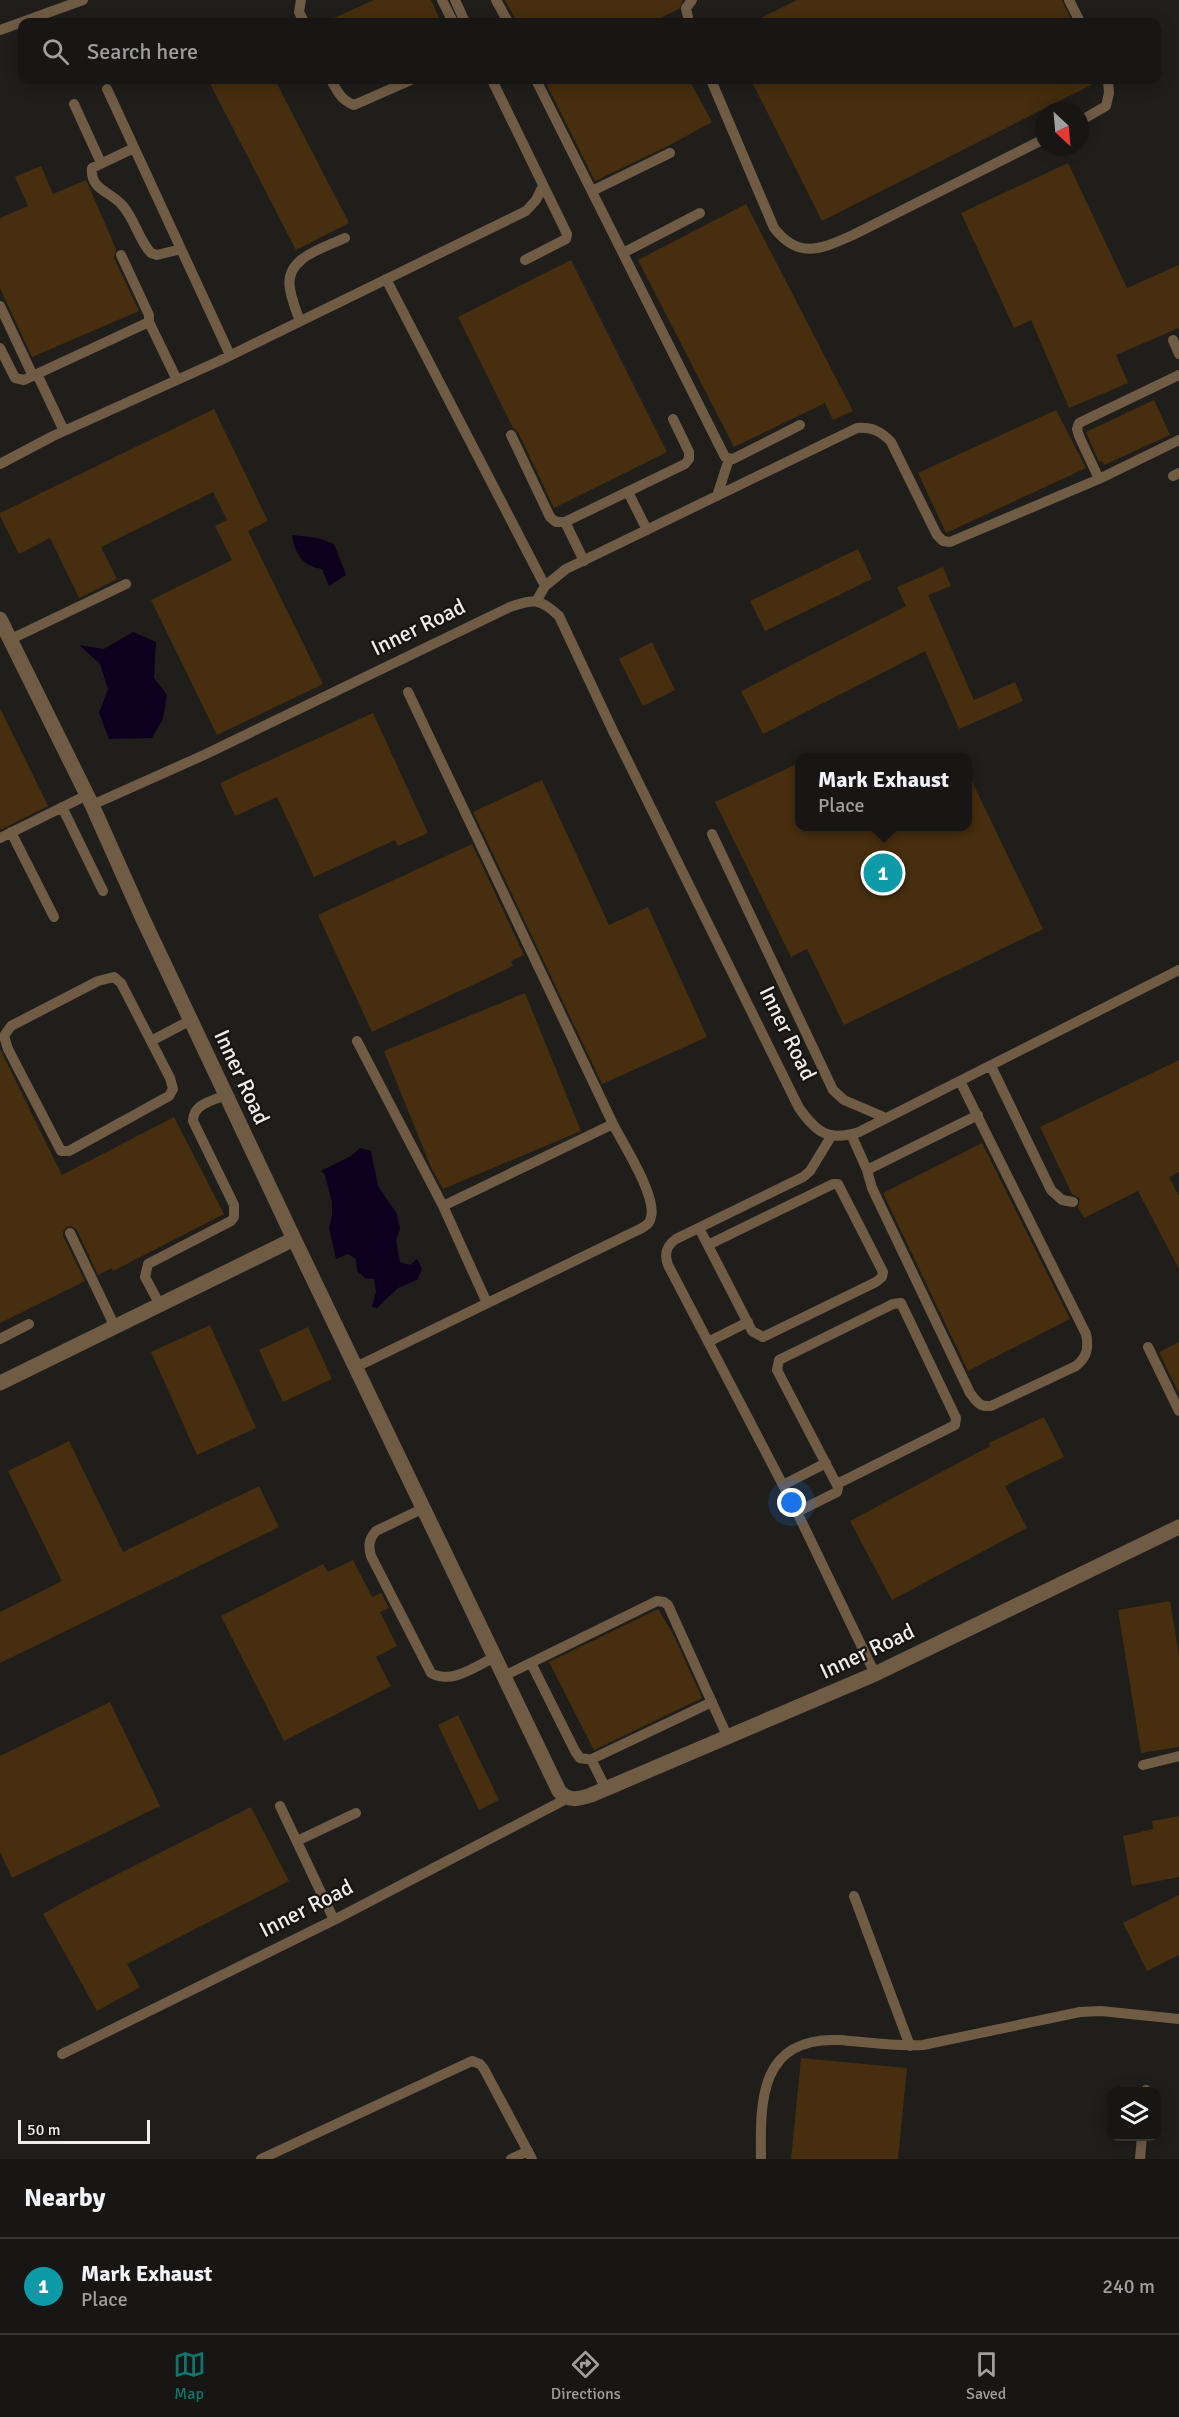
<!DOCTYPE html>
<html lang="en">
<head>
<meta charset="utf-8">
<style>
  body { margin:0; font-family:Signika,sans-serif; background:#211f1d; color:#f1f3f6 }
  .controls { position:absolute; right:18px; bottom:18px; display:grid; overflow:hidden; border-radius:12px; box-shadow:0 3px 15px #0003 }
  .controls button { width:54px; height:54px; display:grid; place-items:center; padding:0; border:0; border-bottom:2px solid #363534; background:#181614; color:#f1f3f6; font:30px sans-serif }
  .compass { position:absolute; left:1035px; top:102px; width:54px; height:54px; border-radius:50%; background:#181614; box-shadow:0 3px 15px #0003; rotate:154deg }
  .scale { position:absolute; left:18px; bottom:15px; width:132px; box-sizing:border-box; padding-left:6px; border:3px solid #efedeb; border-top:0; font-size:16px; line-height:21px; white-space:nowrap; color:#efedeb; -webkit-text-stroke:4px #171512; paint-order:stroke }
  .you { position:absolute; left:792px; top:1503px; width:21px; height:21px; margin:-15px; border:4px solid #fff; border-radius:50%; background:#1a73e8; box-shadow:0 0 0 9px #1a73e833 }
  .badge { display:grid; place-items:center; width:39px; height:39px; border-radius:50%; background:#0f766e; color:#fff; font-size:20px; font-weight:700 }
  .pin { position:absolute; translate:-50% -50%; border:3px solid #fff; box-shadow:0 2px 6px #0006 }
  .popup { position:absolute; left:795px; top:753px; width:177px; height:78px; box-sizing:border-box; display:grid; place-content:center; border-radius:12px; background:#181614; filter:drop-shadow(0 2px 4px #0005); font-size:20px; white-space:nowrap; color:#9f9fa0 }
  .popup b { font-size:22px; color:#f1f3f6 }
  .popup::after { content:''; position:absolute; left:50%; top:100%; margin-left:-12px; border:12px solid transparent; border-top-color:#181614 }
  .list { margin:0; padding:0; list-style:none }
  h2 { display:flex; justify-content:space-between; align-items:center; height:78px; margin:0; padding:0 24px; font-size:26px }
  h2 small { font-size:20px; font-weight:400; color:#9f9fa0 }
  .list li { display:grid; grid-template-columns:39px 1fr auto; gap:18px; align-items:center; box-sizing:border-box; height:96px; padding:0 24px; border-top:2px solid #363534 }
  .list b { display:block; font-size:22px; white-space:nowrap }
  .list p { margin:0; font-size:20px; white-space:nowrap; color:#9f9fa0 }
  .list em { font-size:20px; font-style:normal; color:#9f9fa0 }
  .icon { flex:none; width:33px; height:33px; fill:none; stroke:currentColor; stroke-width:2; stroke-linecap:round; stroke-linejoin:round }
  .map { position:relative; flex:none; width:1179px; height:2159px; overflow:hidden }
  .search { position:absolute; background:#181614; box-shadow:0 3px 15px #0003; left:18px; right:18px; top:18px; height:66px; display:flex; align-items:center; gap:15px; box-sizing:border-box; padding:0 21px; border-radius:12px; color:#9f9fa0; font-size:22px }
  .sheet { height:174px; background:#181614 }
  nav { display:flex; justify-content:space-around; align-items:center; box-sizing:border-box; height:84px; border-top:2px solid #363534; background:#181614; font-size:16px; color:#9f9fa0 }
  nav a { display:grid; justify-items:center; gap:3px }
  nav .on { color:#0f766e }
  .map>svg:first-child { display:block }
  .water { fill:#0d001e }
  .building { fill:#462e0e }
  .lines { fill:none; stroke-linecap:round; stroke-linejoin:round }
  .lane { stroke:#705c45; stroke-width:10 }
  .street { stroke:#705c45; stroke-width:15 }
  .labels { text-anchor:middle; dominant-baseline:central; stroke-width:4.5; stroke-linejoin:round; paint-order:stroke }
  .street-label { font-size:22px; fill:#efedeb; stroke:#171512 }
</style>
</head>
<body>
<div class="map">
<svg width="1179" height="2159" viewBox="0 0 1179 2159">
  <rect width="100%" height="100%" fill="#201e1b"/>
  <path class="water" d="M292 535 318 538 334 544 346 575 329 586 322 569C302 566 295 553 292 535Z
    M133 632 156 642 154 678 167 695 163 719 152 738 109 739 99 713 108 689 100 664 79 645 104 649Z
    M360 1148 371 1151 378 1186 397 1214 400 1229 396 1240 400 1262 410 1265 417 1259 422 1269 417 1280 398 1288 377 1308 372 1307 376 1292 374 1279 365 1278 357 1271 356 1259 348 1254 336 1259 329 1228 332 1215V1202L325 1175 321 1171 351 1156Z"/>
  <path class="building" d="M374 0H431L441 22H325Z
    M505 0H683L679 9 652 22H517Z
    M797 0H1062L1072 22H753Z
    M208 80H275L349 223 296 250Z
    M557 80H689L712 122 668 146 595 181 547 85Z
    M751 80H1101L822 221Z
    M1068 163 1127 288 1179 265V328L1116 355 1128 383 1069 408 1031 320 1014 328 961 213Z
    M41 166 53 194 86 180 116 249 114 258 139 311 32 357 0 288V218L28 206 15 177Z
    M746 204 853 411 833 420 825 403 734 447 638 260Z
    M571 260 667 452 554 508 518 432 513 428 458 317Z
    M1154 400 1170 435 1104 465 1102 461 1099 462 1086 432Z
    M214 409 268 521 248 531 323 684 217 735 151 600 232 560 215 526 227 520 213 492 101 547 117 579 79 598 50 538 19 554 0 516V513Z
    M1056 410 1086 468 946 533 918 473Z
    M858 549 872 579 765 631 750 601Z
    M943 567 951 586 928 595 974 700 1015 682 1023 701 959 729 925 651 763 734 741 691 906 606 897 587Z
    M652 642 675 690 643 706 619 659Z
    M0 708 48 806 0 830Z
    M373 713 428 833 398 846 395 840 314 877 277 797 235 816 220 783Z
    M799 763V826H967V771L1043 929 844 1025 807 949 791 957 715 802Z
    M542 780 609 925 648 907 707 1037 602 1084 473 812Z
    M472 844 524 955 511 961 513 966 372 1032 318 915Z
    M525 993 581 1131 443 1189 430 1165 384 1051Z
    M0 1049 62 1175 174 1117 224 1214 113 1271 112 1268 98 1275 77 1230 71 1226 66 1227 63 1232V1236L85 1281 0 1323Z
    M1179 1060V1172L1169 1177 1179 1196V1269L1138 1191 1084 1218 1078 1207 1080 1199 1072 1194 1040 1127Z
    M982 1143 1070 1319 968 1371 883 1193Z
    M210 1325 256 1428 197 1455 151 1352Z
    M308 1327 332 1379 283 1402 259 1350Z
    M1179 1342V1394L1159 1352Z
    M1044 1417 1064 1457 1005 1486 1027 1528 892 1600 850 1521 990 1446 989 1443Z
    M69 1441 123 1552 259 1486 279 1527 0 1663V1612L62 1581 8 1471Z
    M353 1560 372 1597 381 1593 389 1608 380 1612 397 1646 376 1657 391 1686 284 1741 221 1616 323 1564 328 1572Z
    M1170 1601 1179 1655V1747L1141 1753 1118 1610Z
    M658 1609 674 1636 702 1698 594 1750 549 1662Z
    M110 1702 160 1806 12 1878 0 1852V1756Z
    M458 1715 499 1800 479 1810 438 1725Z
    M251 1807 289 1881 127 1964 140 1987 97 2011 43 1914 86 1890Z
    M1179 1816V1877L1132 1886 1123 1836 1153 1829 1152 1821Z
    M1179 1895V1955L1147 1971 1123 1923Z
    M801 2058 907 2068 898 2159H791Z"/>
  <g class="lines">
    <path class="lane" d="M301 0 299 12 304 22
      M442 0 453 22
      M455 0 465 22
      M496 0 508 22
      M1069 0 1080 22
      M689 22 686 8 692 0
      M0 30 83 0
      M331 80C337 91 341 100 354 105L411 80
      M492 80 567 234 566 239 525 260
      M536 80 725 457 733 459 800 425
      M711 80 774 228C799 260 821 249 853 235L1044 139
      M107 89 230 355
      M74 104 101 163
      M1080 121 1106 106 1109 93 1108 80
      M134 148 92 168C90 190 110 191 122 205 135 219 138 239 151 253L157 255 181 249
      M592 191 670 153
      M623 253 700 213
      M121 255 149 315V322L177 380
      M386 279 545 586
      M0 306 33 376
      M300 321C296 311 292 300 290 289 284 258 323 248 345 238
      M1173 340 1179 354
      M0 348 15 378 24 380 149 322
      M37 374 64 431
      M511 435 550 517 556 522H565L685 464 689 459V452L673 419
      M0 464 53 436 219 361 526 211 536 200 543 186
      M1173 476 1179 473
      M1099 479 1079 436 1077 429 1079 423 1179 375
      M628 492 647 530
      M717 496 729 459
      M565 522 584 561
      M537 600 545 586 566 569 857 428C872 427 881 431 891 442L937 535 943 541 950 542 1099 479 1179 440
      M9 640 126 584
      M92 805 204 755 510 607C534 599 540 598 559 616L613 731 799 1108C816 1132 828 1142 859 1132L1179 970
      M62 807 103 891
      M11 832 54 917
      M712 834 833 1090 844 1100 886 1118
      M0 838 87 795
      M114 977 121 983 170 1078 173 1089 169 1096 69 1151H61L8 1049 4 1036 11 1026 98 981Z
      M151 1041 191 1020
      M357 1041 443 1206 487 1303
      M991 1066 1051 1190 1062 1200 1073 1202
      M851 1134 867 1170 872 1188 970 1393C977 1402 979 1407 991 1406L1076 1366C1087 1357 1089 1348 1086 1334L960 1081
      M832 1135 810 1171 803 1177 676 1239C666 1246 664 1254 668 1265L797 1512 875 1674
      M867 1170 978 1115
      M443 1206 613 1124
      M699 1228 752 1331 763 1337 876 1282 882 1277 883 1272 838 1184H833L708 1245
      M70 1233 115 1327
      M160 1305 145 1277 148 1264 231 1221 234 1217V1205L193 1121C193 1104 212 1101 226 1095
      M0 1339 29 1324
      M708 1342 748 1322
      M1148 1347 1179 1411
      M356 1367 642 1228C647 1225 650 1223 651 1217 657 1196 623 1144 613 1124L408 692
      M783 1485 826 1463
      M424 1508 376 1531C369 1539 368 1545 371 1556L431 1673C452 1685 476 1666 495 1657
      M797 1512 837 1492 838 1487 777 1370 779 1360 893 1304 901 1303 956 1418 955 1425 837 1484
      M531 1663 575 1751 580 1758 593 1760
      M504 1676 657 1601 664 1602 668 1605 728 1738
      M1143 1765 1179 1756
      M606 1789 593 1763 594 1758 712 1702
      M280 1806 334 1920
      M297 1841 356 1813
      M854 1896 910 2046
      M62 2054 334 1920 568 1798
      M1146 2092V2090
      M261 2159 472 2061 480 2064 484 2069 532 2159
      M511 2159 528 2151
      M761 2159C760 2099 760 2037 839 2040 867 2042 895 2047 923 2045L1080 2012 1101 2011 1179 2019
      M1140 2159 1142 2136"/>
    <path class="street" d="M0 619 92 805 142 917 294 1239 559 1791C568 1802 579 1799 591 1795L875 1674 1179 1527
      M0 1383 294 1239"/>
  </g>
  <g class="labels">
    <g class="street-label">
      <text transform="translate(418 627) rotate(-26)">Inner Road</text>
      <text transform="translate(788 1033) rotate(64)">Inner Road</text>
      <text transform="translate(242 1077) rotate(65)">Inner Road</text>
      <text transform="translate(867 1651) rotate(-25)">Inner Road</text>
      <text transform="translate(306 1908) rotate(-27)">Inner Road</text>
    </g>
  </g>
</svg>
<div class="controls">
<button><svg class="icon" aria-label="layers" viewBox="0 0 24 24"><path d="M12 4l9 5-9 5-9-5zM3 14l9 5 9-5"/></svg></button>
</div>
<svg class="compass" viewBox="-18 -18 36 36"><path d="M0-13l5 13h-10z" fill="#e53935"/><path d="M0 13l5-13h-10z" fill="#9f9fa0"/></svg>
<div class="scale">50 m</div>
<div class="you"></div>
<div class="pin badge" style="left:883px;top:873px;background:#0f9aa8">1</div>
<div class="popup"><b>Mark Exhaust</b>Place</div>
<div class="search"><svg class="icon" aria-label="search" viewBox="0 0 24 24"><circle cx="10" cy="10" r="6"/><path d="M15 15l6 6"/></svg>Search here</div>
</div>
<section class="sheet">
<h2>Nearby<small></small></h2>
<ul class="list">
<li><span class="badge" style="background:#0f9aa8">1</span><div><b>Mark Exhaust</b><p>Place</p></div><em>240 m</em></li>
</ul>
</section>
<nav>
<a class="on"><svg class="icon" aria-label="map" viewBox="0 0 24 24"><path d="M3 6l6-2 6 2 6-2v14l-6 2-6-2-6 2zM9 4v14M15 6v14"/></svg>Map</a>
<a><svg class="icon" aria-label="directions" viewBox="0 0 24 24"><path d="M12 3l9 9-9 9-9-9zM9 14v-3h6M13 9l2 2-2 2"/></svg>Directions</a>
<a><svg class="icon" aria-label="saved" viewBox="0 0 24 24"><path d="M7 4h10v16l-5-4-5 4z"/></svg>Saved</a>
</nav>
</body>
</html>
